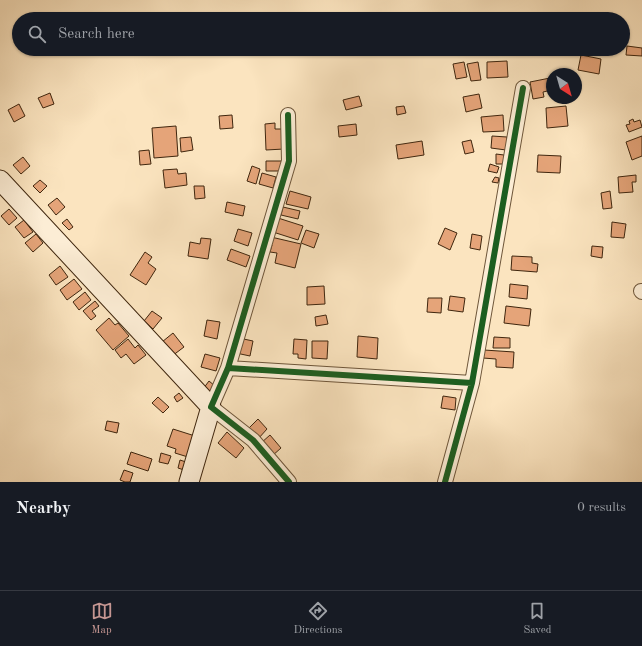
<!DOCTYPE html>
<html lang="en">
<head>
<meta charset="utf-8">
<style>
  body { margin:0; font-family:"Old Standard TT",serif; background:#20242c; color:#f1f3f6 }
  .compass { position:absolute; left:546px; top:68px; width:36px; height:36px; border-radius:50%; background:#171b24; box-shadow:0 1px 3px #0004; rotate:143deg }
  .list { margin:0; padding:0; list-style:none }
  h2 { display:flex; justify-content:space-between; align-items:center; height:52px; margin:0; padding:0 16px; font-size:17px }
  h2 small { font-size:13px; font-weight:400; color:#9ea1a6 }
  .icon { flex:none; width:22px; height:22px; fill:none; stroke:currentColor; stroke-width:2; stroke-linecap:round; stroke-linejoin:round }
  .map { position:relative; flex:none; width:642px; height:482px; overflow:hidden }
  .search { position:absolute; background:#171b24; box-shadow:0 1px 3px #0004; left:12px; right:12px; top:12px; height:44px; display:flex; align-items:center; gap:10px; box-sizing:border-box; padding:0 14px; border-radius:22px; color:#9ea1a6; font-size:15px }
  .sheet { height:108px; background:#171b24 }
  nav { display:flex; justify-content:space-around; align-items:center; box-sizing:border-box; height:56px; border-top:1px solid #363941; background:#171b24; font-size:11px; color:#9ea1a6 }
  nav a { display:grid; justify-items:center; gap:2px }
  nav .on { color:#c59692 }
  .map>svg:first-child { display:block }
  .building { fill:#e5a479; stroke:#3f260e }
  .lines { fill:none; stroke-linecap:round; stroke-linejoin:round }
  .minor-casing { stroke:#6e563a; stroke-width:16 }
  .secondary-casing { stroke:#3f260e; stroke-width:21 }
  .minor { stroke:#fcedd5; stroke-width:14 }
  .secondary { stroke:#fcedd5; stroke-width:19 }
  .cycleway-casing { stroke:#fcedd5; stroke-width:8 }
  .cycleway { stroke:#1b5e20; stroke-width:6 }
</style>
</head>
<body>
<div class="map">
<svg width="642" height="482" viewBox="0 0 642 482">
  <rect width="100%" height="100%" fill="#fbe4bf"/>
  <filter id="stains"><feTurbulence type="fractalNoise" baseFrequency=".005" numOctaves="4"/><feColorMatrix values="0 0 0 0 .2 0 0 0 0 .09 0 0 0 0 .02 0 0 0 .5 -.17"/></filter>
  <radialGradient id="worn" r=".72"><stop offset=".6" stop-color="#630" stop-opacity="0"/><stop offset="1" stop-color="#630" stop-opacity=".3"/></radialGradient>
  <path class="building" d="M627 46 642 48V56L626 55Z
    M531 49H552V55H531Z
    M581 55 601 59 599 74 578 70Z
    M507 61 508 77 487 78V62Z
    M464 62 467 77 456 79 453 64Z
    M478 62 481 80 471 81 467 64Z
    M550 78 552 90 543 92 544 97 533 99 530 82Z
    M50 93 54 104 43 108 38 98Z
    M479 94 482 108 466 112 463 97Z
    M359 96 362 106 346 110 343 100Z
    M19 104 25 116 14 122 8 110Z
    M404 106 406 113 397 115 396 107Z
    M566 106 568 126 547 128 546 108Z
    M232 115 233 128 220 129 219 116Z
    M503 115 504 131 483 132 481 117Z
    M633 119 634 122 640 120 642 127 629 132 626 125 630 124 629 121Z
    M275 123V129H283L284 149 266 150 265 124Z
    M356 124 357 135 339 137 338 126Z
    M176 126 178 156 154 158 152 128Z
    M492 136 507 137 506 150 491 148Z
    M642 136V156L632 160 626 142Z
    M191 137 193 150 181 152 180 138Z
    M471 140 474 152 465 154 462 142Z
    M422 141 424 155 398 159 396 145Z
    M149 150 151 164 140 165 139 151Z
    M496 154 504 155V164H496Z
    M538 155 561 156 560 173 537 172Z
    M23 157 30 166 21 174 13 165Z
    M266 161H283V171H266Z
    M490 164 499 167 497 173 488 171Z
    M252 166 260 169 256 184 247 181Z
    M177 169 178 174 186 173 187 185 165 188 163 170Z
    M262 173 276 177 273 188 259 184Z
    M636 175V182H632L633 192 619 193 618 177Z
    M495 177 499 178 498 183 492 182Z
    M40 180 47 186 40 193 33 186Z
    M194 186H204L205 198 195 199Z
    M290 191 311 197 308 209 286 204Z
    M610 191 612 208 603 209 601 193Z
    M57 198 65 207 56 215 48 205Z
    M227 202 245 206 243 216 225 212Z
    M283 207 300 211 298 219 281 215Z
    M9 209 17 218 9 225 1 216Z
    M278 218 303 226 298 240 273 232Z
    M67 219 73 227 69 230 62 223Z
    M24 220 33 232 24 238 15 227Z
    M612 222 626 224 624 238 611 237Z
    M445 228 457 233 450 250 438 244Z
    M238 229 252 233 248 246 234 241Z
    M306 230 319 234 314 248 301 243Z
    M36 234 43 243 33 252 25 243Z
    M472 234 482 236 480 250 470 248Z
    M271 237 301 244 295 268 275 263 277 253 270 252 272 245 269 244Z
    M201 238 211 239 208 259 188 256 190 242 200 244Z
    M592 246 603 247 602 258 591 256Z
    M231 249 250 256 246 267 227 260Z
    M145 252 152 257 148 263 156 269 146 285 130 275Z
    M512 256 532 257V263L538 264 537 272 511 270Z
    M60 266 68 277 56 285 49 275Z
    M74 279 82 289 67 300 60 290Z
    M510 284 528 286 527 299 509 297Z
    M324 286 325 304 307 305V287Z
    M85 292 91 300 79 310 73 302Z
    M450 296 465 298 463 312 448 310Z
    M428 298H442L441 313 427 312Z
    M95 301 99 306 92 311 96 316 91 320 83 311Z
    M506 306 531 309 529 326 504 323Z
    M152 311 162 318 153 329 144 321Z
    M326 315 328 324 316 326 315 317Z
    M109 318 115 325 118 323 129 336 113 350 96 330Z
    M207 320 220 322 217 339 204 336Z
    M173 333 184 347 172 356 162 342Z
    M358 336 378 338 377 359 357 357Z
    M494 337 510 338V348H493Z
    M239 338 253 341 250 356 236 353Z
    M128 339 135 348 138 345 146 355 134 364 126 354 121 358 115 350Z
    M294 339 307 340 306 359 298 358V354H293Z
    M312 341H328L327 359 312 358Z
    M484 350 514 352 513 368 496 367V359L483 358Z
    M205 354 220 358 216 371 201 367Z
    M209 381 215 386 209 394 203 389Z
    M179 393 183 398 177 402 174 397Z
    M443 396 456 398 455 410 441 408Z
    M158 397 169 407 163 413 152 403Z
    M258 419 267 429 258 439 248 429Z
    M107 421 119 423 117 433 105 430Z
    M173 429 195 436 188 457 175 453 176 449 167 446Z
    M227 432 244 448 236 458 218 443Z
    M270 435 281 448 272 456 261 443Z
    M131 452 152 459 148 471 127 464Z
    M161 453 171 456 168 464 159 462Z
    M180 460 189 463 187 471 178 468Z
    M124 470 133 473 130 482H125L120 480Z"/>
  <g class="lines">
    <defs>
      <path id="minor" d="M641 291 642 292
        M228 368 289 161 288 115
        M289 482 253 440 211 407 228 368 472 383
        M445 482 472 383 523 88"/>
      <path id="secondary" d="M0 180 211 407 189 482"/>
    </defs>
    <use href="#minor" class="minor-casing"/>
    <use href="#secondary" class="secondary-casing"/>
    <use href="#minor" class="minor"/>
    <use href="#secondary" class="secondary"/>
    <defs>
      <path id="cycleway" d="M228 368 289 161 288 115
        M289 482 253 440 211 407 228 368 472 383
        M445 482 472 383 523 88"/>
    </defs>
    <use href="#cycleway" class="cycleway-casing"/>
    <use href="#cycleway" class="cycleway"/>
  </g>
  <rect width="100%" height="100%" filter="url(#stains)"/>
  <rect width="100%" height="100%" fill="url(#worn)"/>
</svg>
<svg class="compass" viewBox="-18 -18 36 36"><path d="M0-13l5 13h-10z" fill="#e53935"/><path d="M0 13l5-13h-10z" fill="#9ea1a6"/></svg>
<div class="search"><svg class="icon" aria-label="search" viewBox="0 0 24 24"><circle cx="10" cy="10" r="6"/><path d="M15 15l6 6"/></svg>Search here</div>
</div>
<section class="sheet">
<h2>Nearby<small>0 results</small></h2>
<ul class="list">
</ul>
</section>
<nav>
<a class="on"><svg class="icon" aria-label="map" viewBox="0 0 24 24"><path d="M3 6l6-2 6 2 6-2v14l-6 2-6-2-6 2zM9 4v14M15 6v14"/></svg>Map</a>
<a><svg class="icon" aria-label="directions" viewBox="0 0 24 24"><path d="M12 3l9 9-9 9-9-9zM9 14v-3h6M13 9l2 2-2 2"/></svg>Directions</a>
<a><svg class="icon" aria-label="saved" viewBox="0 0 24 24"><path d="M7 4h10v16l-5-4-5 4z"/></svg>Saved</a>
</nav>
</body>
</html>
